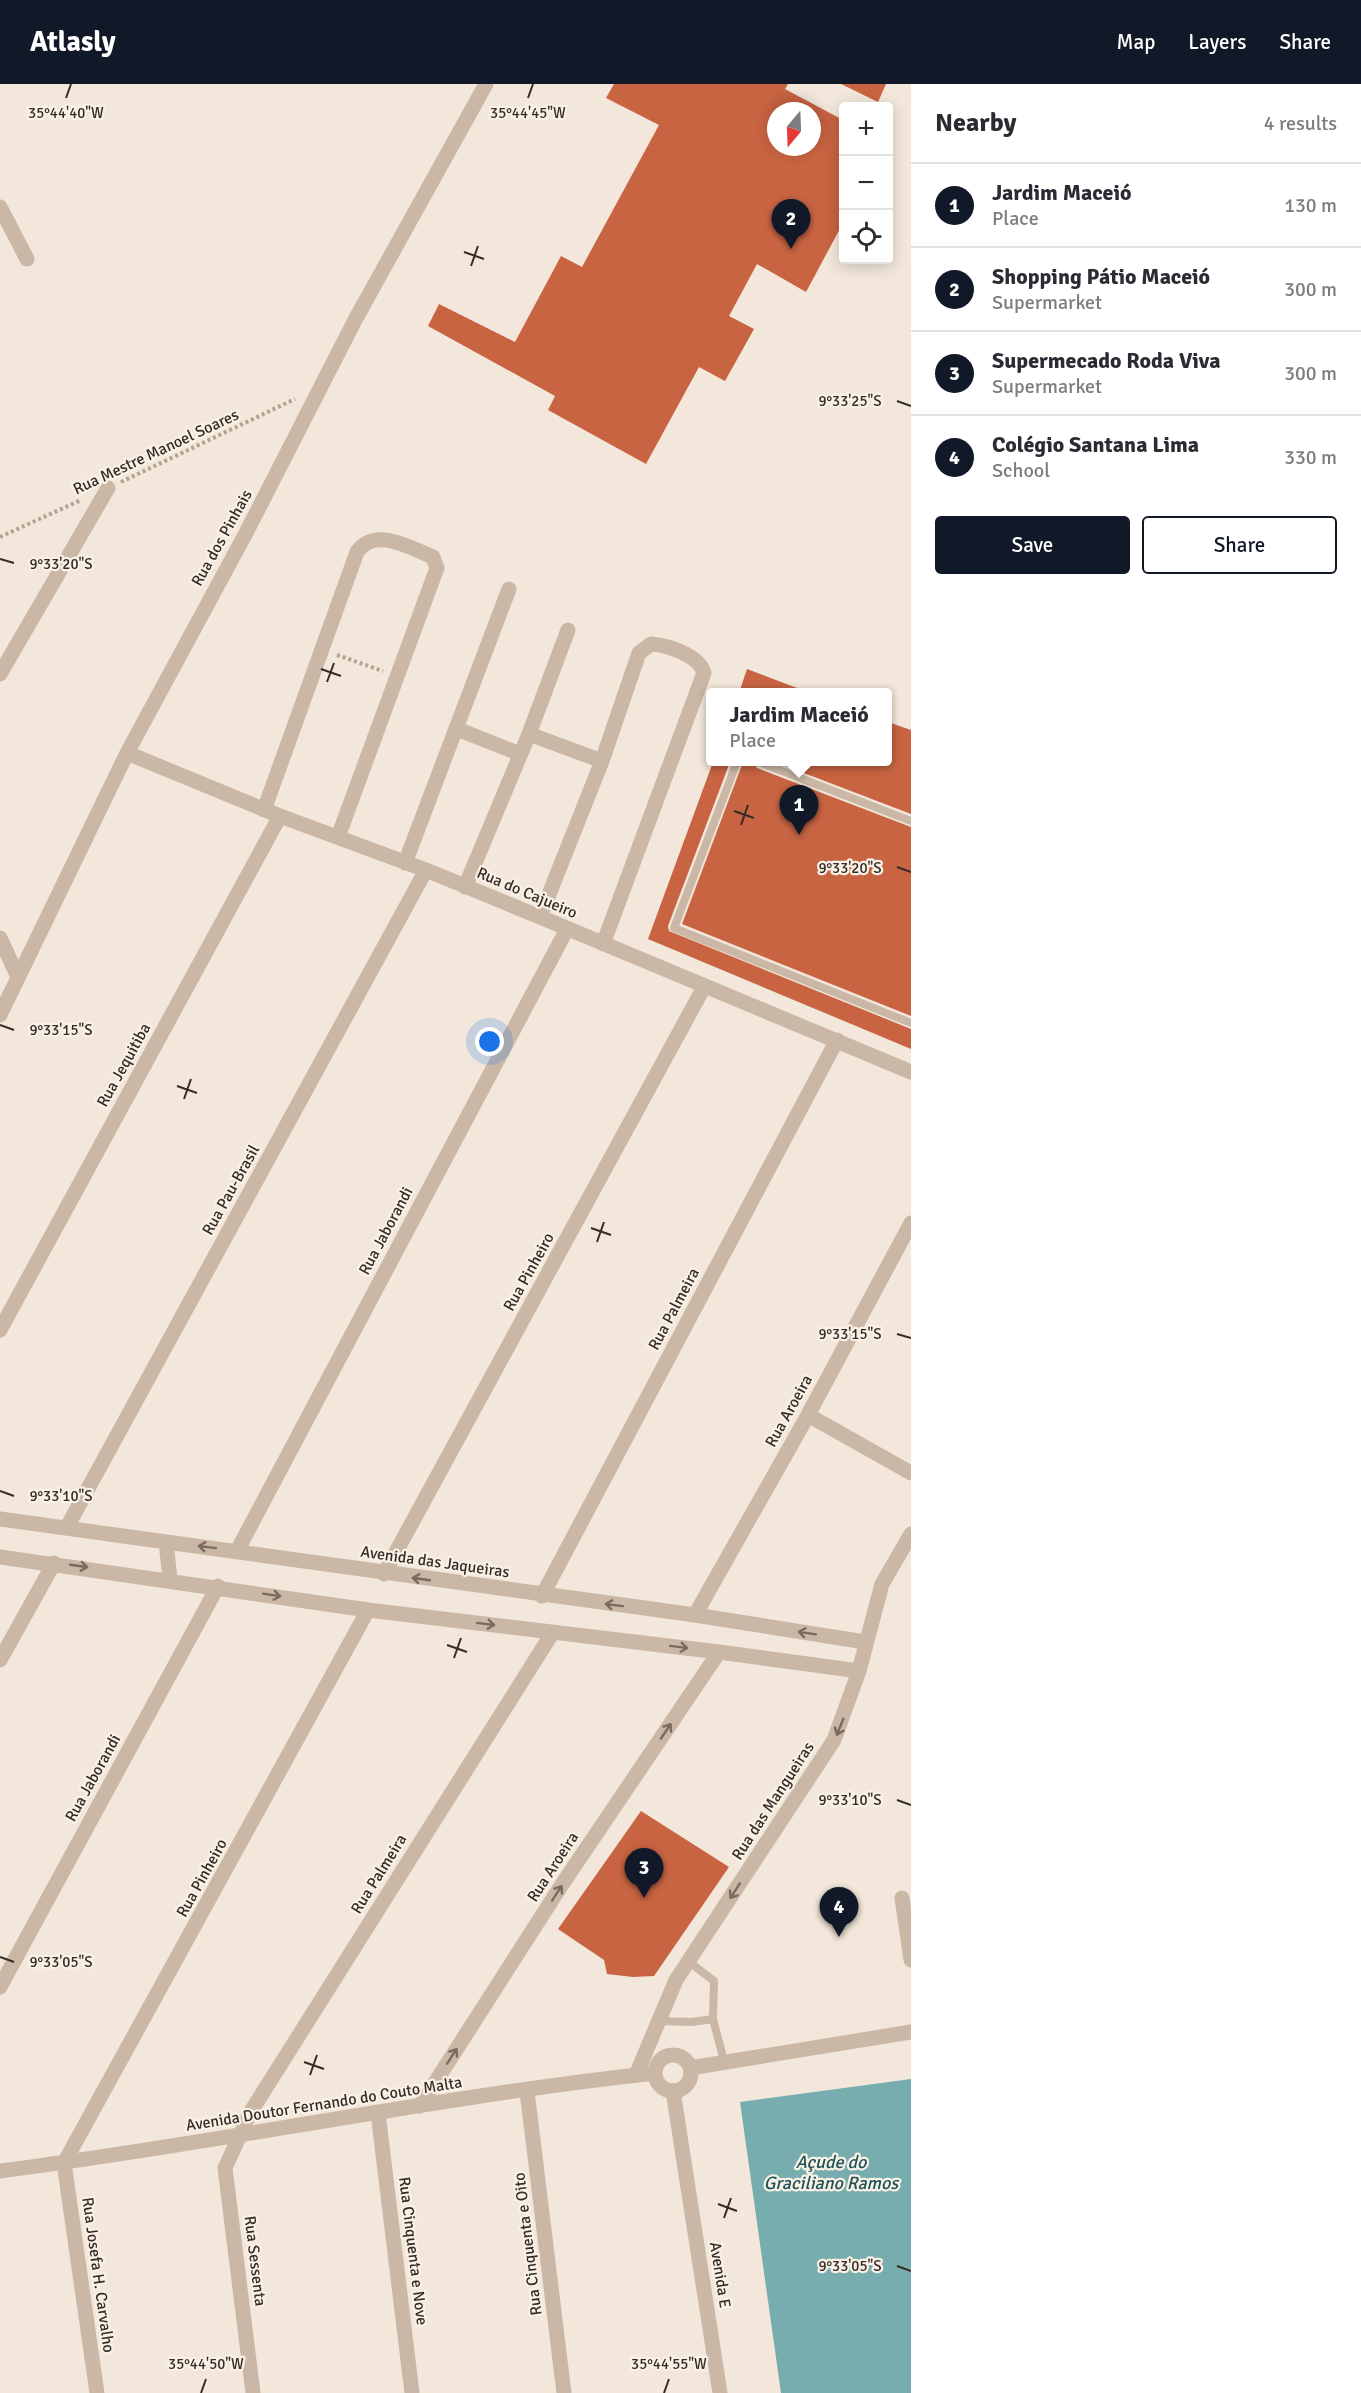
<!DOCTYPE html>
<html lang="en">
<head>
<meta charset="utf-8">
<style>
  body { margin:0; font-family:Signika,sans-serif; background:#f2f2f3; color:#2b2b33 }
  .controls { position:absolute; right:18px; top:18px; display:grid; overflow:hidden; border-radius:6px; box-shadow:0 3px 15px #0003 }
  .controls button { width:54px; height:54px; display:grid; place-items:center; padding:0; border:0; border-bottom:2px solid #e1e1e2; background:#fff; color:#2b2b33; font:30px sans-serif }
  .compass { position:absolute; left:767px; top:18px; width:54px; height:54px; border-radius:50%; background:#fff; box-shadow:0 3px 15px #0003; rotate:199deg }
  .you { position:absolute; left:490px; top:958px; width:21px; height:21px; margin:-15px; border:4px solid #fff; border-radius:50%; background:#1a73e8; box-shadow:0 0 0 9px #1a73e833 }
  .badge { display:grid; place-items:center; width:39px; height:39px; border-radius:50%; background:#111827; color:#fff; font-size:20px; font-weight:700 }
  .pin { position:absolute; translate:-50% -50px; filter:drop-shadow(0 2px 3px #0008) }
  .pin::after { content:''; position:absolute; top:32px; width:21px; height:18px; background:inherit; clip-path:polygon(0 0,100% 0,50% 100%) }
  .popup { position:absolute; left:706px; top:604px; width:186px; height:78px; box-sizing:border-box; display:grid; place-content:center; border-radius:6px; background:#fff; filter:drop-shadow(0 2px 4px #0005); font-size:20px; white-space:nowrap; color:#7c7c81 }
  .popup b { font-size:22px; color:#2b2b33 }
  .popup::after { content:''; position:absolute; left:50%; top:100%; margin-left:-12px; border:12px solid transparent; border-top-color:#fff }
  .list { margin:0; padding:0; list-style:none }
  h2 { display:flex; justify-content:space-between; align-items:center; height:78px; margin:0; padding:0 24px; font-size:26px }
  h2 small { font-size:20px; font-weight:400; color:#7c7c81 }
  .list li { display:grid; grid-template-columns:39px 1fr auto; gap:18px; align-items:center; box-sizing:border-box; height:84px; padding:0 24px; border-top:2px solid #e1e1e2 }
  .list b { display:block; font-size:22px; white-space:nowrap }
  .list p { margin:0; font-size:20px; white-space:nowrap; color:#7c7c81 }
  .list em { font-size:20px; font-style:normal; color:#7c7c81 }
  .actions { display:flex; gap:12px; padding:18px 24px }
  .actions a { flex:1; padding:14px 0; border:2px solid #111827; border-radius:6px; text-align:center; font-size:21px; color:#111827 }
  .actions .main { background:#111827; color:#fff }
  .icon { flex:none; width:33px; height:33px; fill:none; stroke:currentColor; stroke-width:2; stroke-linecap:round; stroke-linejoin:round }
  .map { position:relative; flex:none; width:911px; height:2309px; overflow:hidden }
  header { display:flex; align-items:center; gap:36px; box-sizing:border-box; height:84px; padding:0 30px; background:#111827; color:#fff }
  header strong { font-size:28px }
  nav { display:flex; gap:33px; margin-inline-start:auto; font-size:21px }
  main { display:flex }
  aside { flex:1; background:#fff }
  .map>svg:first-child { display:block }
  .water { fill:#78adaf }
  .building { fill:#c86442; fill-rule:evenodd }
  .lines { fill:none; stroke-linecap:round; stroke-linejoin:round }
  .path { stroke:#b6a190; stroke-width:4; stroke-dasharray:3 3; stroke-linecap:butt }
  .service { stroke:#cab7a6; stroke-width:8 }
  .minor { stroke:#cab7a6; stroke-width:15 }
  .tertiary { stroke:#cab7a6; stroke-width:15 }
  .oneway { stroke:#796b60 }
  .ticks { fill:none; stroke:#362c27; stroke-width:2 }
  .labels { text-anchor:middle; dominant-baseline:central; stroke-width:4.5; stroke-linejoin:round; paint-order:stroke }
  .street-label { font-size:16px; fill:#362c27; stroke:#faf1e6 }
  .water-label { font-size:18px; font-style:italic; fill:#1c5358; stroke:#faf1e6 }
  .ticks-label { font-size:15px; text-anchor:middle; fill:#362c27; stroke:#faf1e6; stroke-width:4.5; stroke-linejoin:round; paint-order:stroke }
</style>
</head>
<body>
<header>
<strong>Atlasly</strong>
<nav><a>Map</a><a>Layers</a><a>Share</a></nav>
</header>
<main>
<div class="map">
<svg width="911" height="2309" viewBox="0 0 911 2309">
  <rect width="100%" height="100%" fill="#f2e7da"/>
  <path class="water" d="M911 1995V2309H781L740 2018Z"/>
  <path class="building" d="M614 0H788L785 5 843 36V139L806 208 757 180 729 232 754 245 725 297 699 283 646 380 548 326 555 312 428 242 439 220 515 258 561 172 582 183 659 41 606 14ZM776 27H812V63H776Z
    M841 0H886L878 18Z
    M747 585 805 607V609H739Z
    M888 638 911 646V730L775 678H888Z
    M713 678H730L668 842 669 847 911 945V965L648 855Z
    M743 678H753L757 684 911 743V932L682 840Z
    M641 1727 729 1783 654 1892 633 1893 607 1890 604 1876 558 1845Z"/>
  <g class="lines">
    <path class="path" d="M121 398 295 315
      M0 453 81 416
      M337 571 383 587"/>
    <path class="service" d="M737 678 674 844 911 939
      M759 678 911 737
      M713 1935 724 1977
      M658 1937 692 1938 713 1935 714 1897 688 1877"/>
    <path class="minor" d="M0 123 27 175
      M0 590 108 404
      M457 645 520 670
      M529 650 602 677
      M127 669 280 732 426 786 540 833 911 988
      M264 726 357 468C375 442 410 464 433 473L437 484 338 753
      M405 779 509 505
      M465 803 529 650 568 546
      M540 833 602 677 639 569 651 560C667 561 699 571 704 589L701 597 603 860
      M0 854 18 893
      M0 931 127 669 246 449 355 236 486 0
      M0 1246 280 732
      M808 1331 911 1389
      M0 1435 695 1531 865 1558
      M67 1443 426 786
      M166 1458 170 1495
      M237 1467 567 845
      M0 1473 368 1526 719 1568 859 1587
      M384 1490 704 903
      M542 1512 837 956
      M695 1531 808 1331 911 1139
      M0 1576 54 1479
      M902 1814 911 1876
      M0 1903 218 1502
      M636 1991 676 1896 834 1656 859 1587 882 1500 911 1450
      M527 2007 564 2309
      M673 2007 720 2309
      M420 2022 561 1802 719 1568
      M378 2029 412 2309
      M97 2309 64 2079 368 1526
      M253 2309 225 2084 250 2029 553 1548"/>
    <path class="tertiary" d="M655 1989a18 18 0 1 1 36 0a18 18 0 1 1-36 0Z
      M690 1984 911 1948
      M0 2087C219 2059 435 2013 655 1989"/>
  </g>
  <defs><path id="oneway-shaft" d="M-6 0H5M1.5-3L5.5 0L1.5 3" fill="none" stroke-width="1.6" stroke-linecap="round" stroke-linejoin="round" transform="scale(1.5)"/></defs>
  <g class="oneway">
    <use href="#oneway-shaft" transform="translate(207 1463) rotate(-173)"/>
    <use href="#oneway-shaft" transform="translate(79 1482) rotate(8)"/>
    <use href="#oneway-shaft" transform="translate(421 1495) rotate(-172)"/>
    <use href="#oneway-shaft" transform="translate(272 1511) rotate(9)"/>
    <use href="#oneway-shaft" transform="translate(614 1521) rotate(-173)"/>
    <use href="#oneway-shaft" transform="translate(486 1540) rotate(7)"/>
    <use href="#oneway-shaft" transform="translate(807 1549) rotate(-171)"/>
    <use href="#oneway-shaft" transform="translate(679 1563) rotate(7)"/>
    <use href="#oneway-shaft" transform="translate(840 1643) rotate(112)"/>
    <use href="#oneway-shaft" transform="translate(666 1647) rotate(-56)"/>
    <use href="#oneway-shaft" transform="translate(735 1807) rotate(123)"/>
    <use href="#oneway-shaft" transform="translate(557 1809) rotate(-57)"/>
    <use href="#oneway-shaft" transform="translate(452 1972) rotate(-57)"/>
  </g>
  <path class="ticks" d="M66 14 71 0M528 14 533 0M464 168 484 175M471 182 478 162M897 317 911 322M0 475 14 479M321 585 341 592M327 598 334 579M734 727 754 734M741 741 748 721M897 783 911 788M0 941 14 946M177 1002 197 1009M184 1015 191 995M591 1144 611 1151M597 1158 604 1138M897 1250 911 1254M0 1407 14 1412M447 1561 467 1568M454 1574 461 1554M897 1716 911 1721M0 1873 14 1878M304 1978 324 1985M310 1991 317 1971M718 2120 737 2127M724 2134 731 2114M897 2182 911 2187M201 2309 206 2295M664 2309 669 2295"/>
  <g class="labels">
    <g class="street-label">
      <text transform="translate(156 368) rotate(-25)">Rua Mestre Manoel Soares</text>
      <text transform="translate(222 454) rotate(-61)">Rua dos Pinhais</text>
      <text transform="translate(527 809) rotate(23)">Rua do Cajueiro</text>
      <text transform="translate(124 981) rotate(-61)">Rua Jequitiba</text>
      <text transform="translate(231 1106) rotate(-61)">Rua Pau-Brasil</text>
      <text transform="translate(386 1147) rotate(-62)">Rua Jaborandi</text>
      <text transform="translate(529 1188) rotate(-61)">Rua Pinheiro</text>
      <text transform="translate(674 1225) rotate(-62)">Rua Palmeira</text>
      <text transform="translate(789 1327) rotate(-61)">Rua Aroeira</text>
      <text transform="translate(435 1478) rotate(8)">Avenida das Jaqueiras</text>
      <text transform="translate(93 1694) rotate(-61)">Rua Jaborandi</text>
      <text transform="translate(773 1717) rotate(-57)">Rua das Mangueiras</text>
      <text transform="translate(553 1783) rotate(-57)">Rua Aroeira</text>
      <text transform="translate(379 1790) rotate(-58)">Rua Palmeira</text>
      <text transform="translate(202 1794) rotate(-61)">Rua Pinheiro</text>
      <text transform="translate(324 2020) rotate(-9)">Avenida Doutor Fernando do Couto Malta</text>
      <text transform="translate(528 2160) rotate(-97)">Rua Cinquenta e Oito</text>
      <text transform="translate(413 2167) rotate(83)">Rua Cinquenta e Nove</text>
      <text transform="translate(255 2177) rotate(83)">Rua Sessenta</text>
      <text transform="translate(98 2191) rotate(82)">Rua Josefa H. Carvalho</text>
      <text transform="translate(720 2191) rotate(81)">Avenida E</text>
    </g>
    <g class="water-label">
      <text x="831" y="2078">Açude do<tspan x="831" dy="21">Graciliano Ramos</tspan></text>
    </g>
  </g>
  <g class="ticks-label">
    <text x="66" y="34">35°44'40"W</text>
    <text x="528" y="34">35°44'45"W</text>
    <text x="850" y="322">9°33'25"S</text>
    <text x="61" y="485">9°33'20"S</text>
    <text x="850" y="789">9°33'20"S</text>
    <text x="61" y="951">9°33'15"S</text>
    <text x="850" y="1255">9°33'15"S</text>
    <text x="61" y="1417">9°33'10"S</text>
    <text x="850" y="1721">9°33'10"S</text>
    <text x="61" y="1883">9°33'05"S</text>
    <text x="850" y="2187">9°33'05"S</text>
    <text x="206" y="2285">35°44'50"W</text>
    <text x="669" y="2285">35°44'55"W</text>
  </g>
</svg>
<div class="controls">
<button>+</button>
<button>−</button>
<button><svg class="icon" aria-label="locate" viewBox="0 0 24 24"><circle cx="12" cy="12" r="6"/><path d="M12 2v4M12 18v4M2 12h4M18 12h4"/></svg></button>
</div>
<svg class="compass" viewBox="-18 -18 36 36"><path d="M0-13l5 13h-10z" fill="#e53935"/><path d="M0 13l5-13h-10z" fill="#7c7c81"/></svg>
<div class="you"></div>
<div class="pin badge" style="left:799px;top:751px">1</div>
<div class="popup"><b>Jardim Maceió</b>Place</div>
<div class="pin badge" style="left:791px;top:165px">2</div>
<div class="pin badge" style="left:644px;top:1814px">3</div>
<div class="pin badge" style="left:839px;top:1853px">4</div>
</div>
<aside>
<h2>Nearby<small>4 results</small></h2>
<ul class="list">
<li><span class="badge">1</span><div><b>Jardim Maceió</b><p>Place</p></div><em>130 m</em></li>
<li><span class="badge">2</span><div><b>Shopping Pátio Maceió</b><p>Supermarket</p></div><em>300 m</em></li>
<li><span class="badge">3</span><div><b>Supermecado Roda Viva</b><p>Supermarket</p></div><em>300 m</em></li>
<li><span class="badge">4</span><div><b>Colégio Santana Lima</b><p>School</p></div><em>330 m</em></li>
</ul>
<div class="actions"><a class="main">Save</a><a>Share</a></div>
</aside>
</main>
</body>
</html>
